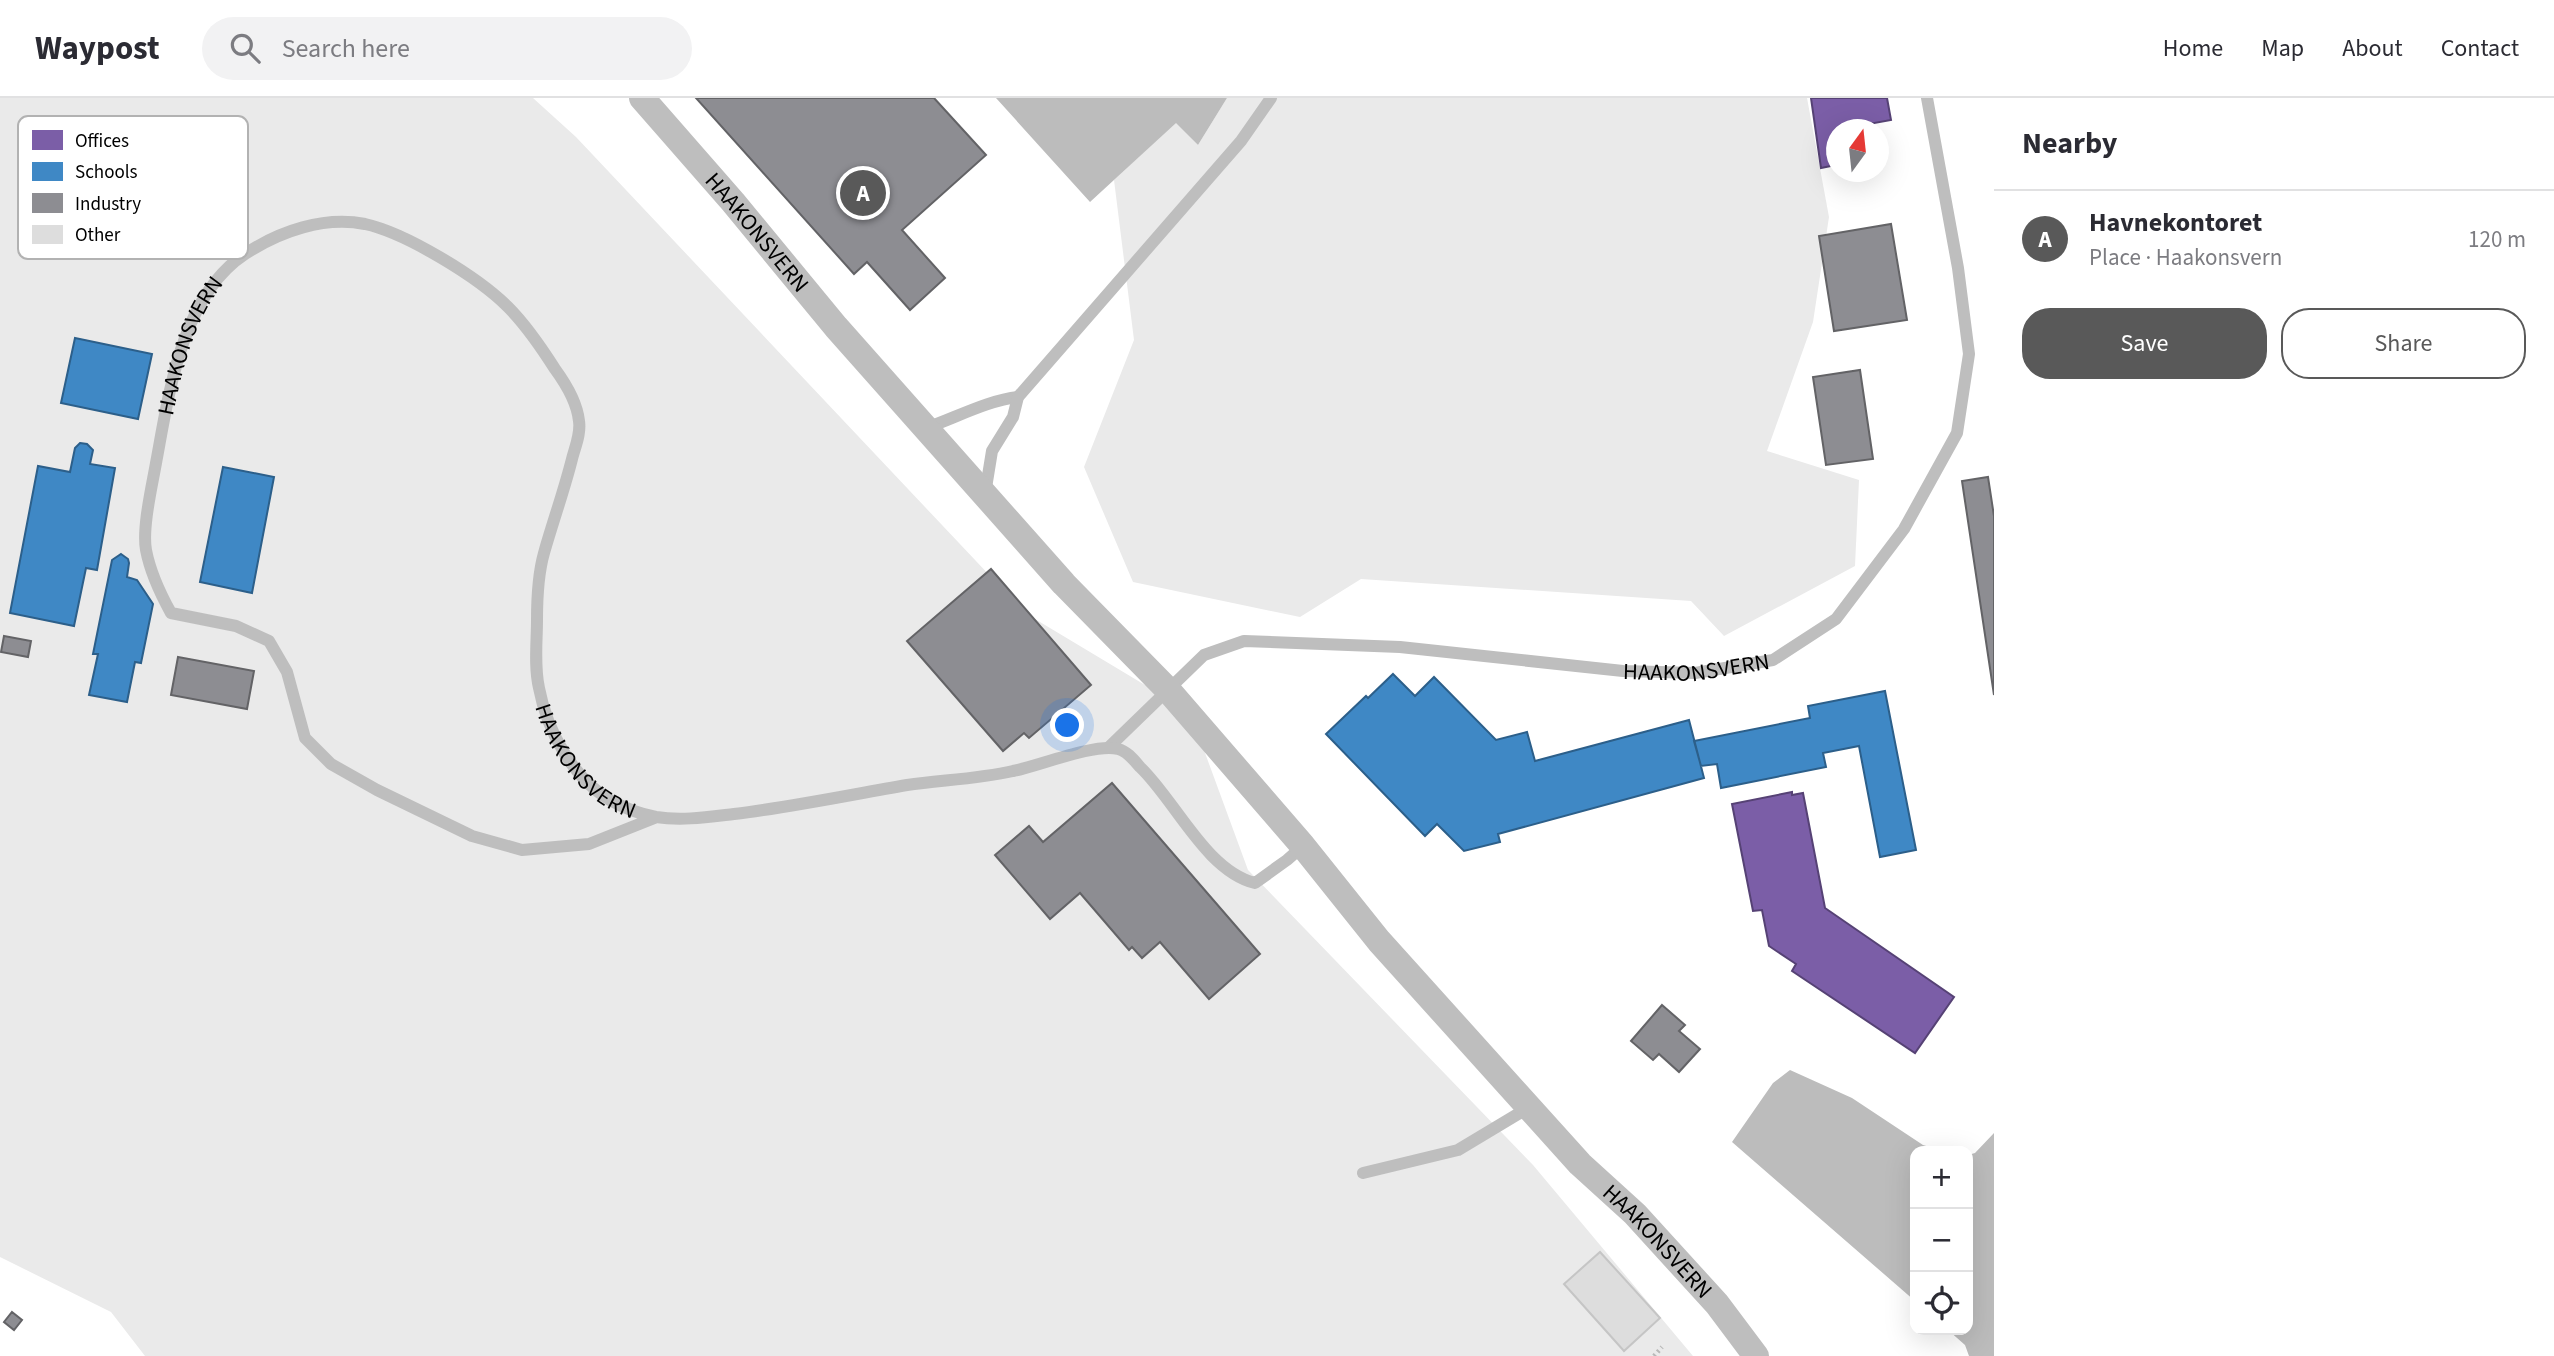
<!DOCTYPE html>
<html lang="en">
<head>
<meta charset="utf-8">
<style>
  body { margin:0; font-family:"Source Sans 3",sans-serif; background:#f2f2f3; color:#2b2b33 }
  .controls { position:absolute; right:21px; bottom:21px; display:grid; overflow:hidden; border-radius:14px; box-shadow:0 7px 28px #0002 }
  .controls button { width:63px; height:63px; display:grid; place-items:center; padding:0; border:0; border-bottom:2px solid #e1e1e2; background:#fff; color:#2b2b33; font:35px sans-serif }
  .compass { position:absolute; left:1826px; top:21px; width:63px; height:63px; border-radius:50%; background:#fff; box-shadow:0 7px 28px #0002; rotate:15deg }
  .you { position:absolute; left:1068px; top:628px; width:24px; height:24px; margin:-18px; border:5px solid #fff; border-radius:50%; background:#1a73e8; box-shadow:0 0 0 10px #1a73e833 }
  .badge { display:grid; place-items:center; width:46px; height:46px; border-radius:50%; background:#595959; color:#fff; font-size:23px; font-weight:700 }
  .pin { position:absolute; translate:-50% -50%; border:4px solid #fff; box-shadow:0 2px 7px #0006 }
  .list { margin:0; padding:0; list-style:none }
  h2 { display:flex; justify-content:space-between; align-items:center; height:91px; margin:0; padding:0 28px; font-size:30px }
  h2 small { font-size:23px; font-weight:400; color:#7c7c81 }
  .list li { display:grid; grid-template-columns:46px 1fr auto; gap:21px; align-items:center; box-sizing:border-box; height:98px; padding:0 28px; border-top:2px solid #e1e1e2 }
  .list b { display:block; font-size:26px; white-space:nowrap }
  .list p { margin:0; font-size:23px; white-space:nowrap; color:#7c7c81 }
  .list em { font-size:23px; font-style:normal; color:#7c7c81 }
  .actions { display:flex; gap:14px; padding:21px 28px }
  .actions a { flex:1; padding:16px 0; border:2px solid #595959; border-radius:28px; text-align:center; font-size:24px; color:#595959 }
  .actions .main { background:#595959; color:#fff }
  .icon { flex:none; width:38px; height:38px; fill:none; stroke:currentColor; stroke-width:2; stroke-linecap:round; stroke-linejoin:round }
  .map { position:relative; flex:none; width:1994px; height:1258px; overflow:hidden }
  header { display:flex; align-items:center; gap:42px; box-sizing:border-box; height:98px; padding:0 35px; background:#fff; border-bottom:2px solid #e1e1e2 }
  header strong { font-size:33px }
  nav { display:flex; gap:38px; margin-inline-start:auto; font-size:24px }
  .search { width:490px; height:63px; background:#f2f2f3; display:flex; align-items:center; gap:18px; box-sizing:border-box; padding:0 24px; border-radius:38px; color:#7c7c81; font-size:26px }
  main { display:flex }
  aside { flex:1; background:#fff }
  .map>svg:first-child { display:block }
  .green { fill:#eaeaea }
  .water { fill:#bcbcbc }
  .offices { fill:#7b5ea7; stroke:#564275; stroke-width:2 }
  .schools { fill:#3f88c5; stroke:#2c5f8a; stroke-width:2 }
  .industry { fill:#8d8d92; stroke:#636366; stroke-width:2 }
  .building { fill:#ddd; stroke:#c5c5c5; stroke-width:2 }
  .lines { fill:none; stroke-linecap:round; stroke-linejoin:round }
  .path { stroke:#b8b8b8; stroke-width:4.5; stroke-dasharray:2 3.5; stroke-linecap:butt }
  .service { stroke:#bebebe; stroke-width:12 }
  .minor { stroke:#bebebe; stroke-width:26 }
  .labels { text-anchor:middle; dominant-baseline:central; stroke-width:7; stroke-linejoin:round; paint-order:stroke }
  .street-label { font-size:23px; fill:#000; stroke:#fff }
  .key { fill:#fff; stroke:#b2b2b2; stroke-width:2 }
  .key-label { font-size:19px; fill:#000 }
</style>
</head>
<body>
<header>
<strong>Waypost</strong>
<div class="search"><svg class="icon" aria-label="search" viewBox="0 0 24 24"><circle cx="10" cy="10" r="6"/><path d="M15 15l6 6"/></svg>Search here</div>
<nav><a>Home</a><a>Map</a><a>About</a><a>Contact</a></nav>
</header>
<main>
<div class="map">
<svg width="1994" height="1258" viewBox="0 0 1994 1258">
  <rect width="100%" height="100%" fill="#fff"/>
  <path class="green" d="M0 0H533L576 39 1025 515 1190 614 1248 772 1533 1067 1693 1258H145L111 1214 0 1159Z
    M1227 0H1807L1829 119 1813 224 1767 353 1859 382 1855 468 1724 538 1691 503 1361 481 1300 519 1133 484 1084 369 1134 242 1114 82 1176 24 1198 47Z"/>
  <path class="water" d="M996 0H1227L1198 47 1176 25 1090 104Z
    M1790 972 1852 1000 1923 1047 1942 1053H1915V1203L1732 1044 1773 985Z
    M1994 1035V1258H1969L1965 1247 1948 1232H1968V1057L1975 1055Z"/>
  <path class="offices" d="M1811 0H1887L1891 22 1863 27V32H1836V67L1821 70Z
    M1792 694V697L1803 695 1825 810 1954 899 1915 955 1792 873 1796 866 1769 848 1762 812 1753 813 1732 706Z"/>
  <path class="schools" d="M75 240 152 256 138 321 61 305Z
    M80 345 87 346 93 352 90 366 115 370 97 472 86 470 74 528 10 515 38 368 70 374 75 350Z
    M223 369 274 379 252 495 200 484Z
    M121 456 128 461 129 465 127 479 137 482 153 506 141 565 135 564 127 604 89 597 98 556H93L112 462Z
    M1393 576 1415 598 1434 579 1496 642 1527 634 1535 663 1689 622 1704 680 1498 736 1500 744 1464 753 1437 726 1425 738 1326 636 1366 598 1368 600Z
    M1885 593 1916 752 1880 759 1859 648 1823 655 1826 669 1721 690 1717 666 1701 668 1694 643 1810 620 1808 608Z"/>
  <path class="industry" d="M696 0H934L986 57 902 132 945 180 910 212 867 164 854 176Z
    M1891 126 1907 222 1834 233 1819 138Z
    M1860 272 1873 361 1826 367 1813 279Z
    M1988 379 1994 418V597L1962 383Z
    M991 471 1091 587 1029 640 1024 635 1003 653 907 543Z
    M4 538 31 543 28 559 1 554Z
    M178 559 254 573 247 611 171 597Z
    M1112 685 1260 856 1209 901 1160 844 1142 860 1132 849 1129 852 1080 795 1050 821 995 757 1029 728 1043 744Z
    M1662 907 1685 927 1679 933 1700 951 1679 974 1659 956 1653 962 1631 943Z
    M12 1214 22 1222 14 1232 4 1224Z"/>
  <path class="building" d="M1600 1154 1660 1220 1624 1253 1564 1186Z"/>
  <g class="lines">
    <path class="path" d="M1654 1258 1662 1249"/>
    <g class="service">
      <path d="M926 330C955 320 989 302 1018 299"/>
      <path d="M985 396 992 353 1013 319 1018 299 1241 43 1271 0"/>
      <path id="s1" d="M1108 650 1204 557 1244 543 1400 549 1623 573 1695 575 1773 562 1836 521 1904 431 1957 335 1969 256 1958 170 1927 0"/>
      <path id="s2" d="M657 719 589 746 522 752 472 738 377 692 331 666 305 640 287 574 269 543 236 528 171 515C161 497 150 473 146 452 142 430 152 388 156 365 169 296 181 198 245 156 280 133 324 118 365 126 406 135 478 179 508 209 526 227 541 249 555 271 566 286 577 304 579 323 581 336 575 349 572 361 564 393 553 423 544 455 538 476 537 500 537 522 537 544 534 568 539 590 547 633 573 680 610 702 624 710 640 716 656 719 682 723 708 719 734 716 792 709 849 697 907 687 942 682 978 681 1013 673 1038 668 1095 645 1118 651 1127 653 1134 662 1140 669 1175 702 1206 773 1255 785L1287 762 1303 748"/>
      <path d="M1363 1075 1458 1052 1528 1010"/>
    </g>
    <path class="minor" id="s3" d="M642 0 733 104 836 229 1064 486 1168 592 1303 748 1379 843 1580 1066 1635 1116 1717 1206 1756 1258"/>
  </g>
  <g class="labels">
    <g class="street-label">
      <text stroke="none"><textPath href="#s3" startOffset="177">HAAKONSVERN</textPath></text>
      <text stroke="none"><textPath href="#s2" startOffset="873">HAAKONSVERN</textPath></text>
      <text stroke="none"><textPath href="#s1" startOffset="630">HAAKONSVERN</textPath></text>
      <text stroke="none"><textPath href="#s2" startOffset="1776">HAAKONSVERN</textPath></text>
      <text stroke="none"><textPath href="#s3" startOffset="1530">HAAKONSVERN</textPath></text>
    </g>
  </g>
  <rect x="18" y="18" width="230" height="143" rx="10" class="key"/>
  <rect x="32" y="32" width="31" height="20" fill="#7b5ea7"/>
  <rect x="32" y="64" width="31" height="19" fill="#3f88c5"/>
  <rect x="32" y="95" width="31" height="20" fill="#8d8d92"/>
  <rect x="32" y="127" width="31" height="19" fill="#ddd"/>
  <g class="key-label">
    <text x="75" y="49">Offices</text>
    <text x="75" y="80">Schools</text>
    <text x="75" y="112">Industry</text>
    <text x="75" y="143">Other</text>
  </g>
</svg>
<div class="controls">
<button>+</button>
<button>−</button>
<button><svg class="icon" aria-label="locate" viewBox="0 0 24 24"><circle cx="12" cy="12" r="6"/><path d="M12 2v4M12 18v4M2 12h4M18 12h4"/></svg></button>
</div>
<svg class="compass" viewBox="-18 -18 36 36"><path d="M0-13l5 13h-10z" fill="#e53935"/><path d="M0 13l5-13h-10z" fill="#7c7c81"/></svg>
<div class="you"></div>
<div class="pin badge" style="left:863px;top:95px">A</div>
</div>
<aside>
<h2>Nearby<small></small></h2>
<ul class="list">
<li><span class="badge">A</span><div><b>Havnekontoret</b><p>Place · Haakonsvern</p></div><em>120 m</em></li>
</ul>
<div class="actions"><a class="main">Save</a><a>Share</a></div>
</aside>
</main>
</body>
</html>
